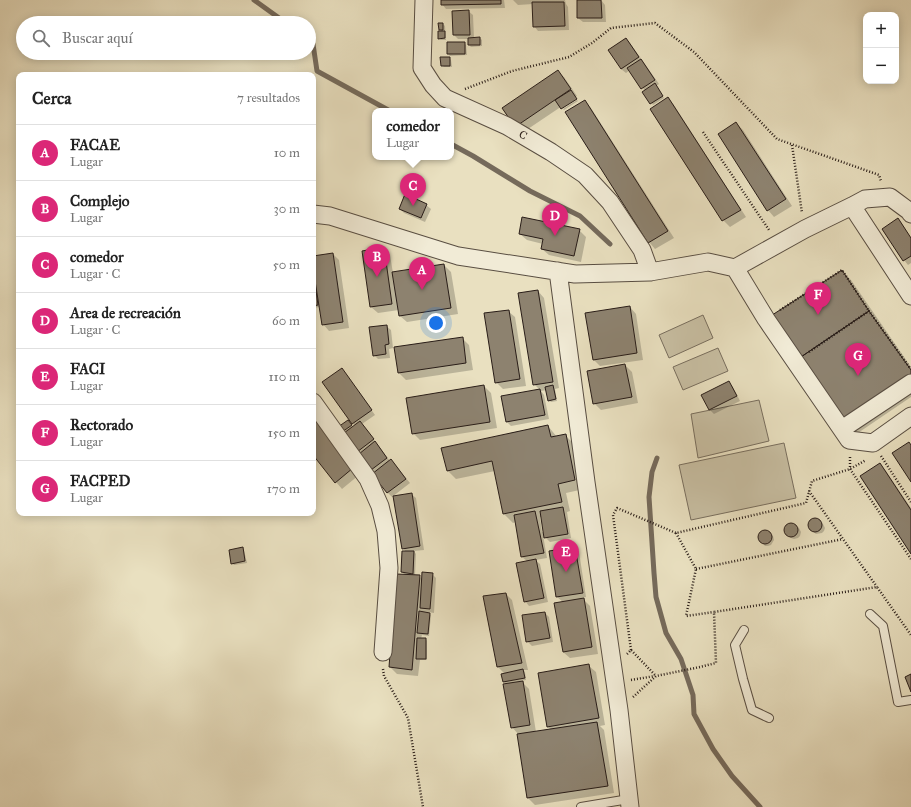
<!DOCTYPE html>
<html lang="es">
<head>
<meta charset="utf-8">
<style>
  body { margin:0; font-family:"IM FELL Great Primer",serif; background:#f2f2f2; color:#222 }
  .controls { position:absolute; right:12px; top:12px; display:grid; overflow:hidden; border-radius:8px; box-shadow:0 2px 10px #0003 }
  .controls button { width:36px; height:36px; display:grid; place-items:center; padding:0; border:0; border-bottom:1px solid #e0e0e0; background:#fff; color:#222; font:20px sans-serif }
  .you { position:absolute; left:436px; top:323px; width:14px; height:14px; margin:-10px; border:3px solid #fff; border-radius:50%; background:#1a73e8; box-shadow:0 0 0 6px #1a73e833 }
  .badge { display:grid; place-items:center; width:26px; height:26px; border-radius:50%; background:#db2777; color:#fff; font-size:13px; font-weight:700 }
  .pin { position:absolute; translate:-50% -33px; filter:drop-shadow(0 1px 2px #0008) }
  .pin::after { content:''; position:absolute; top:21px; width:14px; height:12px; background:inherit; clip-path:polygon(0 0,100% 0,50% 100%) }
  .popup { position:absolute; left:372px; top:108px; width:82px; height:52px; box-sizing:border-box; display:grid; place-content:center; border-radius:8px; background:#fff; filter:drop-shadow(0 1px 3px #0005); font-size:13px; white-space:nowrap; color:#767676 }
  .popup b { font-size:15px; color:#222 }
  .popup::after { content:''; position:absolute; left:50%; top:100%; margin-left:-8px; border:8px solid transparent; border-top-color:#fff }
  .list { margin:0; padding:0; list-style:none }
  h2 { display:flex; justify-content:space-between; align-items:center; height:52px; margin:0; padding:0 16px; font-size:17px }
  h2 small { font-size:13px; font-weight:400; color:#767676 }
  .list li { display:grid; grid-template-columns:26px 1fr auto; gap:12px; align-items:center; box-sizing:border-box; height:56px; padding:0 16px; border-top:1px solid #e0e0e0 }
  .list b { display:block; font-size:15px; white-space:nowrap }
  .list p { margin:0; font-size:13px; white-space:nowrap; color:#767676 }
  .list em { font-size:13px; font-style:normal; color:#767676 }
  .icon { flex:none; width:22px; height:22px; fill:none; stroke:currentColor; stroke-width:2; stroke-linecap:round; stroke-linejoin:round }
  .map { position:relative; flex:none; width:911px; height:807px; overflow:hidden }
  .search { position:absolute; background:#fff; box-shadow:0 2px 10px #0003; left:16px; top:16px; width:300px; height:44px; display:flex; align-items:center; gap:10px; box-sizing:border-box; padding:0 14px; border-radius:22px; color:#767676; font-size:15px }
  .panel { position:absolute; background:#fff; box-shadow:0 2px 10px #0003; left:16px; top:72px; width:300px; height:444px; border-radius:8px }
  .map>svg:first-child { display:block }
  .green { fill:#c8bfa3; stroke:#786e5e }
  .shadow { fill:#0003; fill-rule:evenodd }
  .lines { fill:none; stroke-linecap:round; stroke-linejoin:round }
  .stream { stroke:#756a5b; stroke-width:5 }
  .building { fill:#8d826f; stroke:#291d18 }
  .lane-casing { stroke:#594e42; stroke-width:10 }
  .street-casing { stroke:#594e42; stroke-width:19 }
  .path { stroke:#291d18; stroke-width:2.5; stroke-dasharray:1 2; stroke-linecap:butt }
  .lane { stroke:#f1ebd6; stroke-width:8 }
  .street { stroke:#f1ebd6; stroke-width:17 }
  .labels { text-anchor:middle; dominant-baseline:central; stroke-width:3.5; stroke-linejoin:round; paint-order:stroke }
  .street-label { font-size:11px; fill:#291d18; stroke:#f1ebd6 }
</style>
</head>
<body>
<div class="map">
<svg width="911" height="807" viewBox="0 0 911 807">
  <rect width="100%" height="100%" fill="#e9e0c0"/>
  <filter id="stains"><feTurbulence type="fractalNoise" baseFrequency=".005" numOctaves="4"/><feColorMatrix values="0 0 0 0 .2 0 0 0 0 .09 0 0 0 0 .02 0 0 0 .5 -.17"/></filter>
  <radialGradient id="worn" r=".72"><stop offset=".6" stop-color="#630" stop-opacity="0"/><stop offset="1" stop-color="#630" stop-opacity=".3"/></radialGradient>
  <path class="green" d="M703 315 713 338 669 358 659 335Z
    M718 348 728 371 683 390 673 367Z
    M759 400 769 441 698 458 691 414Z
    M784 443 796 498 691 520 679 465Z"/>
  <path class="shadow" d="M442 0H504L505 8 446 9 442 4Z
    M513 0H565L566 4 568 7 569 30 538 31 534 26 533 4 518 5Z
    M601 0 605 5 606 22H583L578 18Z
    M468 11 473 15 474 38H480L482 40V46L471 47 469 45V39H458L454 35Z
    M443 24 445 26 446 40H441L439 38 442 32 440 29Z
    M626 39 630 43 659 84 656 86 664 98 653 105 643 92 645 91 630 70 626 73 621 69Z
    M464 43 466 45 467 55 450 56 448 54Z
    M449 58 451 60 452 67H444L442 65Z
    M557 71 564 77 577 96 522 133 503 108Z
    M668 98 674 105 746 217 730 227 723 220 651 109Z
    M577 100 578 101 564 110 563 109Z
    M585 101 591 108 674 238 655 249 649 242Z
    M736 123 743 130 792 206 774 217 768 210Z
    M426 205 431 209 425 222 404 213 400 209Z
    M898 219 902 224 911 238V263L908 265 904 260Z
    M579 230 586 237 581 262 549 255 542 249 543 244 527 240 520 234Z
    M384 248 390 255 393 273 444 265 451 272 458 314 407 322 400 316 399 310 378 313 371 307Z
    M333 254 339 260 349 328 329 331 323 324 320 307 313 308V278L316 280 313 257Z
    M842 271 851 280 911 367V397L852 437Z
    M538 291 544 298 559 388 555 389 557 401 551 402 549 400 547 390 541 391 544 395 549 419 511 426 507 422 502 397 540 390 534 384Z
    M630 307 636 314 643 360 600 366 593 359Z
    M508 311 515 317 526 386 503 389 496 382Z
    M313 323 315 339H313Z
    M386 326 391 330 393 348 389 349 390 358 378 359 374 355Z
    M462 338 469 345 473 370 406 380 399 373 395 348Z
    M625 365 632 372 638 403 601 410 594 403Z
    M346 374 375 415 362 424 390 461 395 465 410 483 392 497 388 493 375 473 340 427 350 423 353 427 355 426 324 383Z
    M729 382 733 387 740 401 714 414 709 409Z
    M484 386 491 393 497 428 420 440 413 433Z
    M313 417 359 475 342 489 336 482 313 453Z
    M548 426 557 437 565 435 574 444 584 489 566 493 570 511 567 512 571 538 550 542 543 535 547 558 535 560 540 564 548 602 529 606 525 601 527 561 522 557 516 522 513 523 504 514 495 471 456 479 447 470ZM540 517H542L544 532H542Z
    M880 464 886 471 911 508V552Z
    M411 494 416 498 424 550 414 551 416 554 415 576H419L422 579 432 574 436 578 434 613 428 612 431 615 429 636 422 635 421 639H426L427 641V660H420L418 676 397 674 390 667 406 576 402 572 406 552 403 548Z
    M814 518 818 519 823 524 825 528 824 531 822 533 816 534 810 529 809 523 810 521Z
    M790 524H794L799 528 801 532 800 536 798 538 794 539 791 538 786 534 785 531 786 526Z
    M763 531H767L773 536 774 540 771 545 768 546H765L759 539 760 533Z
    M575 548 579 552 586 597 582 598 590 606 598 654 570 658 563 652V602L557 597 550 552Z
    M243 549 244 550 247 563 234 565 232 563Z
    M506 594 512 600 528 670H523L525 672 526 680 521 681 529 689 536 732 551 730 548 727 589 666 596 672 605 725 600 726 604 730 614 793 535 805 528 798 518 734 512 727 506 685 504 682 502 674H505L498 667 484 597Z
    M545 613 549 617 553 642 532 646 527 641Z"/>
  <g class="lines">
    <path class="stream" d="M254 0 286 23
      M309 41 313 44 317 71 390 111
      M451 144 473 156 530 191 580 216 610 244
      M657 458 652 472 649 497 654 573 656 597 666 633 681 659 693 695 694 714 713 749 732 776 760 807"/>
  </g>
  <path class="building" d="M441 0H501V4L441 5Z
    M577 0H601L602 18H577Z
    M532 2H564L565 26 533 27Z
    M469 10 470 35H453L452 11Z
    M438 23H443V30H439Z
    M438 31H445V38L438 39Z
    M480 37V45H468V38Z
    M626 38 639 57 621 69 608 50Z
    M447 42H465V54H447Z
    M440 57H450V66H441Z
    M641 59 655 80 641 89 627 68Z
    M558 70 571 89 515 127 502 108Z
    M655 83 663 96 650 104 642 92Z
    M571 90 577 99 561 109 555 100Z
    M668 97 741 210 722 221 650 109Z
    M585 100 668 231 648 243 565 112Z
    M736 122 786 199 767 211 718 134Z
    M405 194 427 204 421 218 399 209Z
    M522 217 580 229 574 256 541 249 543 239 519 234Z
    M898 218 911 238V256L903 261 882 229Z
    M384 247 392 304 370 307 362 251Z
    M333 253 343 322 322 325 313 268V256Z
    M444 264 451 308 399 316 392 272Z
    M842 270 869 311 795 361 766 319Z
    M314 276 318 305 313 306V277Z
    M538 290 553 382 533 385 518 293Z
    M630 306 637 353 593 360 585 313Z
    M509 310 520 379 495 383 484 313Z
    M869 311 911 370V383L842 429 795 361Z
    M387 325 389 344 385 345 386 354 373 356 369 327Z
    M463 337 466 363 398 373 394 347Z
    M625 364 632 397 593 404 587 371Z
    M342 368 372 410 352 424 322 382Z
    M729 381 737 396 709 410 701 395Z
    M484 385 490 422 412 434 406 398Z
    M553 385 556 399 548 401 545 387Z
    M540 389 545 415 506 422 501 396Z
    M313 417 353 468 335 483 313 455Z
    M348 420 352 425 342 432 338 427Z
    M360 421 374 439 357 452 344 433Z
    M548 425 551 437 566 434 575 480 558 484 562 502 503 514 492 461 447 471 441 448Z
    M375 441 387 458 371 470 359 454Z
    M909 442 911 445V482L892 453Z
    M391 459 406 479 387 493 372 474Z
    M880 463 911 510V554L860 476Z
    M412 493 420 546 402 549 393 496Z
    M563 507 568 534 544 538 540 511Z
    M535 511 544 553 521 557 514 515Z
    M808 525a7 7 0 1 1 14 0a7 7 0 1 1-14 0Z
    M784 530a7 7 0 1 1 14 0a7 7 0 1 1-14 0Z
    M758 537a7 7 0 1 1 14 0a7 7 0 1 1-14 0Z
    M243 547 245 561 231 564 229 550Z
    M575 547 583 593 556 597 549 551Z
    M402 551H414L413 574 401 572Z
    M536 559 544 598 524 602 516 563Z
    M422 572 433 573 430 609 420 608Z
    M396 574 420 575 412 670 389 667Z
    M506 593 522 663 497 667 483 596Z
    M584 598 592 647 563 652 554 603Z
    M419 611 430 613 428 634 417 633Z
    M545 612 550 638 526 642 522 615Z
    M417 638H426V659H416Z
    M589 664 599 718 547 727 538 673Z
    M523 669 525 678 503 682 501 674Z
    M911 674V692L905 677Z
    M523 681 530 725 511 728 503 684Z
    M597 722 608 786 527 798 517 734Z"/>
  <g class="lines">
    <defs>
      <path id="lane" d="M870 614 883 626 898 702 911 700
        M744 630 735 645 743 679 752 710 769 718
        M581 807 629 799"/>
      <path id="street" d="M424 0 422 68 433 85 445 98 507 126 551 152 585 175 610 202 642 250 650 272
        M852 206 911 296
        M313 214 330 216 458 256 575 274 650 272 708 262 735 268 805 229 852 206 865 199 890 197 909 211 911 214
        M735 268 766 319 849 440 873 443 911 416
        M558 271 586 482 619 710 630 807
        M313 402 368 479 380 506 386 531 389 568 383 652
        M842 429 911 383"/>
    </defs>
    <use href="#lane" class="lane-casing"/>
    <use href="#street" class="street-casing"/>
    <path class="path" d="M465 89 512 71 569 57 592 43 611 28 655 23 694 52 777 139 879 175 881 181
      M703 132 769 230
      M792 145 802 213
      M780 310 842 270 869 311
      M809 352 869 311 910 368
      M881 456 911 502
      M850 457V469L911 559
      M809 491 877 587
      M676 533 696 569 686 616 714 612
      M696 569 843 539
      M631 650 613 515 617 508 676 533 806 503 812 481 850 469 866 460
      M627 654 631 650 656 676
      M383 669 384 676 408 718 423 807
      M631 680 655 676
      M633 697 656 676 700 667 716 663 714 612 877 587 911 635"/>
    <use href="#lane" class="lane"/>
    <use href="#street" class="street"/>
  </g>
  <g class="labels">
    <g class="street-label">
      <text transform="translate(523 135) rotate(30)">C</text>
    </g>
  </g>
  <rect width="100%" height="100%" filter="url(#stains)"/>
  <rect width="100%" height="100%" fill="url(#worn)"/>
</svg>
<div class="controls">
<button>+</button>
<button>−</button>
</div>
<div class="you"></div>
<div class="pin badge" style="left:422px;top:290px">A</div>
<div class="pin badge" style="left:377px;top:277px">B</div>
<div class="pin badge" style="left:413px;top:206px">C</div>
<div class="popup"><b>comedor</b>Lugar</div>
<div class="pin badge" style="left:555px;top:236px">D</div>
<div class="pin badge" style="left:566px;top:572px">E</div>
<div class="pin badge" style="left:818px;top:315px">F</div>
<div class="pin badge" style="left:858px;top:376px">G</div>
<div class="search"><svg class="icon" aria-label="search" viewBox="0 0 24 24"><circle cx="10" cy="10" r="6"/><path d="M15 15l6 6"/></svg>Buscar aquí</div>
<section class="panel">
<h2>Cerca<small>7 resultados</small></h2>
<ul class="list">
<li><span class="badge">A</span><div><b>FACAE</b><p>Lugar</p></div><em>10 m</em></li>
<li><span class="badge">B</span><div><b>Complejo</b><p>Lugar</p></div><em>30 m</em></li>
<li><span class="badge">C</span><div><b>comedor</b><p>Lugar · C</p></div><em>50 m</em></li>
<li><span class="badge">D</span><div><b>Area de recreación</b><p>Lugar · C</p></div><em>60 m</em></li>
<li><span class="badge">E</span><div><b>FACI</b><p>Lugar</p></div><em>110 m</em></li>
<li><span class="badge">F</span><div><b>Rectorado</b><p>Lugar</p></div><em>150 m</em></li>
<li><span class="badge">G</span><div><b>FACPED</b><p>Lugar</p></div><em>170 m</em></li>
</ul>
</section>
</div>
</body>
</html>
